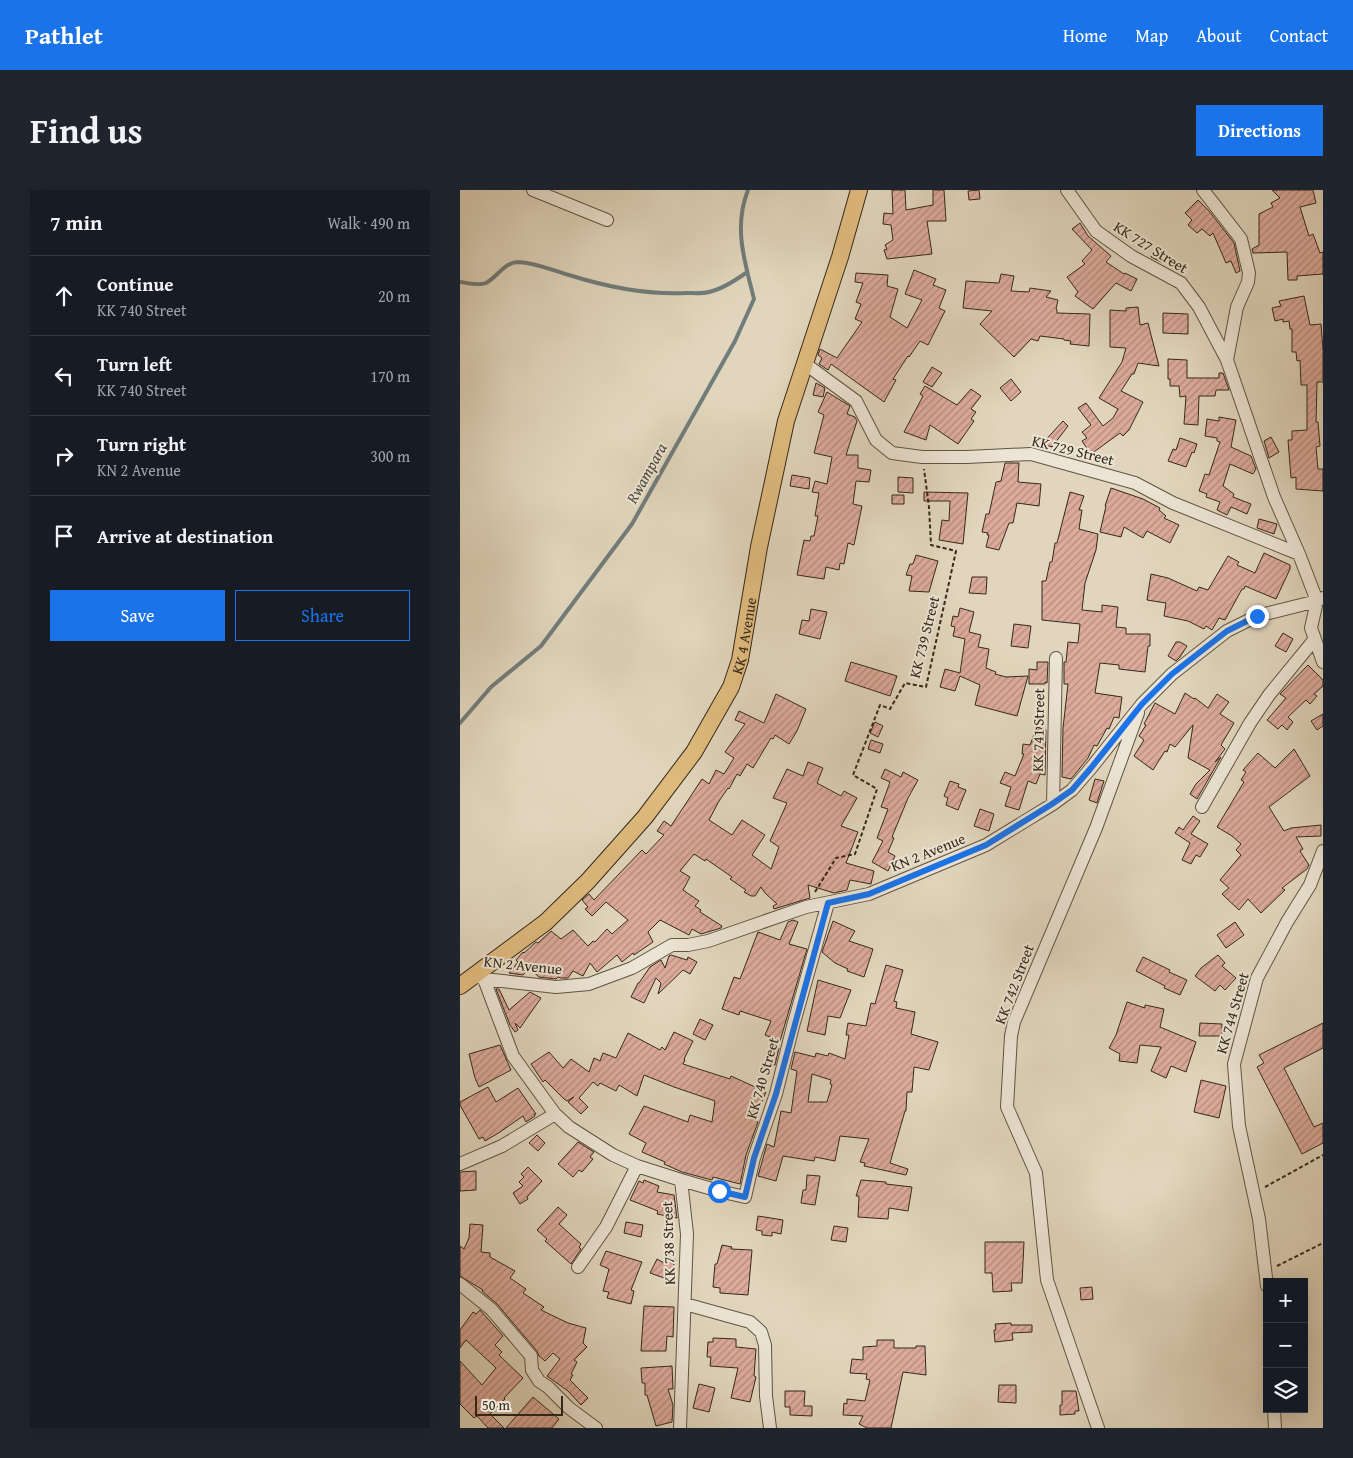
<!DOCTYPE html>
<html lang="en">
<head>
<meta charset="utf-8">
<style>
  body { margin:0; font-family:"Gentium Book Plus",serif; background:#20242c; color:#f1f3f6 }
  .controls { position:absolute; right:15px; bottom:15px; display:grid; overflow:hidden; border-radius:0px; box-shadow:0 5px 20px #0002 }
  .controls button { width:45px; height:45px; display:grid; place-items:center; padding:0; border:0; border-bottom:1px solid #363941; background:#171b24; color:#f1f3f6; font:25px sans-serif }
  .scale { position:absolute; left:15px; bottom:12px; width:88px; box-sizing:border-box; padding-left:5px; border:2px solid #352819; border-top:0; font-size:14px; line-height:18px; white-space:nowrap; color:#352819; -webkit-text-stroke:4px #ece4d4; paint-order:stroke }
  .stop { position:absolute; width:15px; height:15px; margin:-11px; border:4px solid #1a73e8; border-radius:50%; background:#fff }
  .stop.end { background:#1a73e8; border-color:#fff; box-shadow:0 1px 5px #0008 }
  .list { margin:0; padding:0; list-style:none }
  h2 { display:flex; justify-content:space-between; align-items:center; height:65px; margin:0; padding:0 20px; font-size:21px }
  h2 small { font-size:16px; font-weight:400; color:#9ea1a6 }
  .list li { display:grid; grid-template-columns:32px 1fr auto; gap:15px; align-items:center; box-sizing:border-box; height:80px; padding:0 20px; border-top:1px solid #363941 }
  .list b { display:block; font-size:19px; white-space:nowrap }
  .list p { margin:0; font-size:16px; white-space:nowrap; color:#9ea1a6 }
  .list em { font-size:16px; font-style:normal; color:#9ea1a6 }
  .actions { display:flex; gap:10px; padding:15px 20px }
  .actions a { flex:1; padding:11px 0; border:1px solid #1a73e8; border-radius:0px; text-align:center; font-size:18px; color:#1a73e8 }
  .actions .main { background:#1a73e8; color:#fff }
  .icon { flex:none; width:28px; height:28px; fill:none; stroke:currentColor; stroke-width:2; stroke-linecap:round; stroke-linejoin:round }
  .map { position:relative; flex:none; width:863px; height:1238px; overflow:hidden; border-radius:0px }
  header { display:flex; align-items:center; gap:30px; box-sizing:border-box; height:70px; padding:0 25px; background:#1a73e8; color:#fff }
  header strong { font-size:24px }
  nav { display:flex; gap:28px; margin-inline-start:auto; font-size:18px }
  .intro { display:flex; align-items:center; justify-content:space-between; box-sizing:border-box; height:120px; padding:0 30px }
  h1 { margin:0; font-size:35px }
  .button { padding:12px 22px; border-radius:0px; background:#1a73e8; color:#fff; font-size:18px; font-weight:700 }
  main { display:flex; gap:30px; padding:0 30px }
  aside { flex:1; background:#171b24; border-radius:0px; box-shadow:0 5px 20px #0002 }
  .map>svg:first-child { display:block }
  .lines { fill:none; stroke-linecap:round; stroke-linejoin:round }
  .stream { stroke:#717d7b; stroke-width:4 }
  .building { fill:url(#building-hatch); stroke:#352819; fill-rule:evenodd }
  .minor-casing { stroke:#605442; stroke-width:14 }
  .major-casing { stroke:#352819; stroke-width:18 }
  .path { stroke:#352819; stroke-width:2; stroke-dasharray:4 2.5; stroke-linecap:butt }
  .minor { stroke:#ece4d4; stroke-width:12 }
  .major { stroke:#e0bb7e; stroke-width:16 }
  .route { stroke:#1a73e8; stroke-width:6 }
  .labels { text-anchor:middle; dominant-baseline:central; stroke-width:4; stroke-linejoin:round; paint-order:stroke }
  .street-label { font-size:15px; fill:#352819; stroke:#ece4d4 }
  .water-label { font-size:16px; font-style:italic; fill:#4e4c42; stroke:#ece4d4 }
</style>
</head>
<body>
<header>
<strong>Pathlet</strong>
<nav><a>Home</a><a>Map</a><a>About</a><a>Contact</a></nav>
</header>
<div class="intro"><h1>Find us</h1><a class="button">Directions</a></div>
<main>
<aside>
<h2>7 min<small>Walk · 490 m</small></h2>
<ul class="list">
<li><svg class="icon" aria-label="ahead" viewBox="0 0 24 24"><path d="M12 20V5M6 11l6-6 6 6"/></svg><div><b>Continue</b><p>KK 740 Street</p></div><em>20 m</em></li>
<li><svg class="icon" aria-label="left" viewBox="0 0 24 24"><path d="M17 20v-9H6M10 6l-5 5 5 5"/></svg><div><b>Turn left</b><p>KK 740 Street</p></div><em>170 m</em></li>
<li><svg class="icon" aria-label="right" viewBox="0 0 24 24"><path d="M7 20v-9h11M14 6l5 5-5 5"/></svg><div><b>Turn right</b><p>KN 2 Avenue</p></div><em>300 m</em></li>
<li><svg class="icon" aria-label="arrive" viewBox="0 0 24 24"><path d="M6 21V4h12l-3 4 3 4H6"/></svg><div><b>Arrive at destination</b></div></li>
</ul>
<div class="actions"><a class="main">Save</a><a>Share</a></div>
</aside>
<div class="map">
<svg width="863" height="1238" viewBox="0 0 863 1238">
  <defs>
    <pattern id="building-hatch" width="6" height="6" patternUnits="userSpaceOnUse" patternTransform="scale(1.25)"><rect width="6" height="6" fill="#ddab9c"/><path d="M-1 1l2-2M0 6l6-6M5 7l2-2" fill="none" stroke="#b48b7e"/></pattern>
  </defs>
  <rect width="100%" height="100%" fill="#e1d6bd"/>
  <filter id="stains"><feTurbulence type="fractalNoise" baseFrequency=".004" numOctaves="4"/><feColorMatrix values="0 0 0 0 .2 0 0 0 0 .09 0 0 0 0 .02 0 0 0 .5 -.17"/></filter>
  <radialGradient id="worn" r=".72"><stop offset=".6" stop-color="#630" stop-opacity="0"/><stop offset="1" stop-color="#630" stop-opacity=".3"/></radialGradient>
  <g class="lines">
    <path class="stream" d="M0 92C8 93 19 96 26 93 37 87 45 72 58 72 76 73 92 80 109 85 147 97 186 105 226 103 233 103 242 104 249 102 262 99 274 91 286 83
      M0 533 31 497 81 456 172 334 275 151 294 109C285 72 273 38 288 0"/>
  </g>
  <path class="building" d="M432 0H445L446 20 473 15V0H484L486 31H467L472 64 427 69 424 60 427 59 425 55 433 50 431 35 423 34 424 23 433 24Z
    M519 0 520 9 509 10 508 1Z
    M812 0H853L856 13 840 17 849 46 853 44 860 63 863 62V84L837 86V90H828L827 62 793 63 792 59 799 55V24L813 17 811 13 820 8Z
    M738 10 749 21 774 53 780 81 776 83 771 71 766 73 753 43 750 46 742 39 737 43 728 35 732 30 725 23Z
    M620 33 628 46 651 66 646 72 664 84 665 83 677 89 671 101 656 93 655 94 633 119 615 106 618 102 607 87 625 74 622 71 632 60 612 39Z
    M696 59 705 64 701 72 691 67Z
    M454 80 476 89 473 95 486 100 479 118 485 121 468 155 460 151 449 167 448 166 433 189 436 190 424 212 371 174 368 180 359 174 362 168 358 165 360 159 377 168 402 132 395 129 401 114 396 112 403 93 395 92 396 83 428 85 427 96 438 99 430 127 447 138 462 110 445 104Z
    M541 84 554 86 551 101 569 102 570 98 591 101 586 107 598 110 596 119 597 120V123L630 124 629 156 610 154 611 151 604 150V149L580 146 578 151 571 149 554 167 520 134 532 121 503 118 506 91 539 93Z
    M844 106 850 135 861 134 863 160V192H857L856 232H858L860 256 856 257 858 279H863V301L836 299V287L831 288 828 250H832V241L847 240V195H841L840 170 837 171 836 162H832V139H830L829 131 823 132V129L815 131 812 118 821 116 819 111Z
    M678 117 680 135 688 133 699 176 678 173 674 184H672L661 201 683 212 669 240 663 246 660 243 631 264 622 251 627 248 622 242 631 235 618 218 626 213 643 236 653 228 658 219 639 208 662 172 666 158 650 157V120L666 121V118Z
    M703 123 728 124V144L703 143Z
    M708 169 727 170V188H759V183H763L769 200H756L755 206H739L738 235 724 234 726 206 720 207 719 196H710V189H708Z
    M472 177 482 183 472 197 463 192Z
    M551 189 561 202 551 211 540 198Z
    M356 193 365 198 363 207 353 205Z
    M465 196 497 215 511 199 521 206 511 219 516 222 511 229 514 231 498 254 470 235 466 250 444 242 463 206 460 204Z
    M367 202 390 216 387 224 395 227 397 231 386 265H398V278L411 280 409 292 396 291 393 314 402 316 394 355 388 353 384 374 380 373 379 380 366 377 364 389 337 385 344 350 350 351 351 346H354L358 326H355L359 303 352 302 355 291 367 294 372 267 354 263 364 225 358 222Z
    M759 227 776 230 771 257 791 266 796 279 793 284 770 274 763 296 774 304 773 307 791 314 787 324 771 317 767 325 757 320 760 312 746 307 747 304 739 301 745 284 749 285 760 252 757 251V248L745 246 747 229 759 231Z
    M603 231 608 236 592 257 582 254Z
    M811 247 819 262 809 268 804 251Z
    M720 248 737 254 734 263 732 262 726 277 708 271 713 259 716 260Z
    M545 273H559L558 292 581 294 579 316 557 313 553 333H549L539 360 526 357 529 345H527L528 343 522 342 526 324H529L536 292 541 291Z
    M332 285 350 288 349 299 330 296Z
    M438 287 453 288V303L438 302Z
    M651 298 683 309 700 318 699 320 706 326 704 328 719 335 710 353 687 341 683 348 664 337 661 347 640 342 646 316H645Z
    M464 302 508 303 503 354 479 350 482 330 489 331 490 311H464Z
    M610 302 624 306 619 320H622L619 339 638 344 636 360 625 393 622 420 642 422V415L658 417 656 437 666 438V444H690V456H688L685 482 659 479V475L640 473 635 503 662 507 659 528 654 527 649 539 647 538 637 556 634 555 628 568 611 589 602 587 603 538 608 494H604V472H606L608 452 618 453 620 434 582 430V391H586L590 372H592L595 353H597Z
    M432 305H444V314H432Z
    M799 329 817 334 814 344 797 338Z
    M804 363 830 375V379L816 409 785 396 784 399H782L765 430 759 428 752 440 746 436 744 439 728 431 704 426 706 413 687 410 691 384 708 388 737 401 739 397 748 400 768 366 779 372 777 375 795 383Z
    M456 365 478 371 469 402 449 401 452 386 446 385 450 374H453Z
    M512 387H527L526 404 509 403Z
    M500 418 514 422 509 442 521 445 518 457 529 459 526 478 536 482 535 484 546 487 568 486 557 526 515 515 520 495 500 486 495 501 480 497 485 479 500 483 505 449 493 446 495 437 491 436 493 426 498 427Z
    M351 419 367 422 360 449 339 444 342 430 349 431Z
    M554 434 571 436 568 458 551 456Z
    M823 443 833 449 826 462 815 456Z
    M716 452H720L727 456 720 467 716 471 708 466Z
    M391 472 437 486 430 506 385 491Z
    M577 472H588L587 493 585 492V494H569V479L577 480Z
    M848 475 863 490V496L854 504 857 506 850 514 846 510 828 527 833 532 827 540 822 535 818 539 807 530 826 508 820 504Z
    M725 503 734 509 735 508 748 518 757 504 769 512 760 524 774 533 761 555 765 559 755 572 761 567 737 609 730 604 736 594 750 580 728 568 733 535 715 557 710 554 707 562 705 561 693 580 674 566 684 550 679 546 686 535 684 534 695 513 715 524Z
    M316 504 346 519 337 541 329 554 315 545 313 549 311 548 293 578 287 574 280 586 277 584 269 599 268 598 259 611 249 630 272 645 282 630 305 645 292 665 311 679 319 657 310 651 327 613 313 608 327 579 343 586 348 572 363 578 357 593 381 606 384 601 397 608 381 636 398 642 386 673 414 681 411 694 390 690 387 700 374 703 348 695 350 708 314 719 313 716 317 714 305 703 301 697 295 706H291L284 702 286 700 270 689 272 687 246 669 245 671 234 664 220 681 230 687 223 700 239 711 235 716 241 720 240 722 262 736 261 738 241 744 232 739 229 745 200 730 188 742 193 752 174 765 173 763 162 772 157 765 137 782 130 773 123 786 113 781 108 788H101L98 787 96 789 79 787 69 778 63 785 49 783 58 772 56 770 63 762 64 763 76 752 78 753 91 741 101 749 113 740 128 756 133 751 135 752 147 739 152 744 168 730 146 712 132 726 125 719 128 717 122 710 129 704 134 710 182 660 186 664 204 645 197 641 204 631 211 636 242 589 249 594 256 580 264 584 274 568 265 562 285 534 275 530 279 521 304 533Z
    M863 524V536L857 540 851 531Z
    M415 532 423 536 418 547 410 543Z
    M577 537 586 540 585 585 580 584 576 594 568 591 559 620 545 616 551 597 540 593 545 582 555 586 564 564H562L563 554 570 555Z
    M411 550 423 554 420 563 408 559Z
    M834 559 850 586 809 617 824 641 831 638 861 635V646L836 647 843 659 840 661 849 675 847 679 822 698 825 700 801 723 788 709 779 720 762 704 769 698 760 690 781 665 776 660 781 654 772 646 757 637 784 592 781 590 786 582 783 580 798 563 815 578Z
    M425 579 441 587 443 582 458 590 448 608 432 647 434 648 428 662 435 666 428 681 412 672 423 651 417 648 428 619 421 617 430 592 421 588Z
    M635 589 644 591 637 613 629 610Z
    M490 591 499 594 498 597 506 600 498 620 486 615 488 608 484 606Z
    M520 619 534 624 529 641 514 636Z
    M733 626 740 631 731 644 748 654 740 667 736 665 731 674 722 670 730 653 715 643 719 637 723 640Z
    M333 730 338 732 329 754 347 759 320 851 305 845 311 831 280 821 279 825 262 819 274 787 280 789 298 742 320 750 328 732Z
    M373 731 395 741 389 751 413 759 404 787 387 781 388 779 375 773 362 762Z
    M775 732 784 745 766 758 757 745Z
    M211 765 227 770 228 767 237 772 230 784 223 780 198 804 201 793 196 788 184 813 171 807 178 793H179L190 777 201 770 205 778 209 766Z
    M758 765 765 773 762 776 776 788 765 800 760 795 755 801 735 786 741 778Z
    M683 767 710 780 709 782 727 790 720 805 704 798 705 796 676 781Z
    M426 775 443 780 434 811 437 812 436 818 455 822 451 844 478 852 469 880 454 877 452 902H447L446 921H445L430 973 448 979 446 985 404 976 405 973 400 972 409 949 380 946 375 971 355 967 354 971 323 966 316 991 298 986 307 954 314 957 321 921 331 923 337 881 331 879 335 862 355 867 356 863 368 866 369 863 385 869 389 845H386L388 833 406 836 411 813 415 814ZM352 884 371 890 370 894 372 895 367 912H348Z
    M358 790 391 800 380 828 368 826 365 845 347 841Z
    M36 799H39L49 820 70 802 81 808 60 838 55 833 58 840 55 842 50 835Z
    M667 812 685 818V815L704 819 700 837 736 852 726 882 711 876 706 888 691 881 701 857 680 855 677 873 659 871 660 864 649 858 656 845Z
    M240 829 253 835 245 850 233 844Z
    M740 833 762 834V846H739Z
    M863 833V858L824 878 854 937 863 933V953L842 964 797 877 804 873 799 865Z
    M214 842 233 851 224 869 225 870 223 874 270 889 271 886 306 902 294 930 298 932 286 965 280 994 253 987 252 990 222 982 204 974 205 972 182 962 186 953 169 944 184 916 228 932 230 925 252 932 255 911 214 897 184 885 177 906 159 895 156 901 140 893 138 896 133 892 119 908 128 917 121 924 108 912 114 907 107 911 104 909 85 890 83 892 71 874 89 862 103 878 111 869 129 882 134 868 140 871 143 863 156 868 168 843 200 860 202 857 205 860Z
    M40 855 51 880 19 897 15 888 9 864Z
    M315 857 319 858 315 875 311 874Z
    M741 890 766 896 759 928 734 922Z
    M28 897 36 912 58 898 76 924 74 925 75 926 66 932 63 926 40 942 25 951 23 947 19 949 0 915V912Z
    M77 945 85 953 78 961 69 953Z
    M118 952 134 962 130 967 133 969 122 982 119 980 113 987 98 974Z
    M68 977 82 991 67 1007 68 1009 60 1014 53 1003 63 996 59 992 64 987 61 984Z
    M16 981V1000L0 1001V982Z
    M347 985 360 986 355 1015 341 1013 343 1000H346Z
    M184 990 199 996 197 1002 214 1005 217 1028 197 1024 198 1021 170 1010 179 991 183 993Z
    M401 990 426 992V994L452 997 448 1021 429 1018 428 1029 398 1027 399 1006H396Z
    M98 1017 107 1025 99 1034 121 1054 119 1057 121 1059 111 1074 85 1051 87 1049 77 1040Z
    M298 1026 323 1030 321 1044 312 1042V1046L302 1045V1041L296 1040Z
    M166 1032 183 1035 181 1047 164 1043Z
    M10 1034 23 1035 21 1062 30 1063V1067L55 1081 50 1088 66 1099 63 1103 84 1117 81 1120 108 1133 126 1138 123 1153 127 1157 114 1170 117 1172 111 1184 113 1185 110 1190 128 1208 121 1215 108 1201 87 1186 100 1169 93 1163 85 1171 79 1166 77 1161 37 1114 22 1101 23 1100 0 1086V1056L4 1059 9 1048Z
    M374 1036 388 1038 386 1052 371 1050Z
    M525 1052H564L562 1093H551L552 1101 533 1102 532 1083H525Z
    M262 1055 272 1057 271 1059 292 1060 288 1105 260 1103V1098L253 1097 255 1074H257Z
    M146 1061 182 1072 171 1100 174 1101 171 1114 147 1108 149 1102 143 1101 149 1079 140 1075Z
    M207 1066 216 1070 207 1089 190 1083 197 1069 204 1073Z
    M632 1097 633 1109 621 1110 620 1098Z
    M184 1116 214 1117 213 1147 207 1146 206 1161H181Z
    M20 1120 43 1146 35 1155 42 1162 39 1165 63 1188 44 1208 45 1209 30 1224 44 1238H28L17 1226 14 1228 0 1214V1171L22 1195 36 1178 6 1150 0 1158V1140L13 1122 16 1124Z
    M551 1133V1135H572V1142L552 1143 553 1150 535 1152 534 1140H536L535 1134Z
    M253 1148 276 1149V1157L296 1159 294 1186 296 1187 290 1212 271 1208 278 1178 250 1176 251 1167H247L248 1152H253Z
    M417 1150H434V1158H456V1156H465L466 1185 443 1182 431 1238H407L399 1234 403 1226 383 1225 384 1213 387 1214V1209L405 1211 410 1190 406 1189 407 1184 390 1183 392 1169 403 1170V1157L417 1156Z
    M212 1176 213 1199H208L213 1215 212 1232 196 1236 187 1205H185V1193H182L181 1178Z
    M239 1194 255 1198 249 1222 233 1218Z
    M539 1195H556V1213L538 1212Z
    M325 1201H345L344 1216H352V1226L330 1225V1217H325Z
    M602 1201H616L619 1221H615V1224L600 1225V1215H602Z
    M73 1207 99 1229 92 1238H46Z"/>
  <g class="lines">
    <defs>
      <path id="minor" d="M73 0 147 30
        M607 0 636 41 671 66 721 93 739 117 767 170 814 307 839 364 857 411 851 438 863 472
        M743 0 781 49 789 83 788 92 777 117 767 170
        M344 173 396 211 416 250 432 263 462 267H507L571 264 675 293 713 313 839 364
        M593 614 596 468
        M742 617 790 533 809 505 854 450
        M13 785 24 789 96 797 129 794 172 778 212 755H228L248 751 346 717 409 704 526 655 593 614 612 600 631 578 682 514 712 484 767 441 797 426 857 411 863 408
        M24 789 53 866 95 924 109 937 153 965 177 976 221 990 227 1044 220 1238
        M0 974 42 956 95 924
        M221 990 259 1001 285 1007 294 968 316 904 333 836 368 713
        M118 1077 146 1037 177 976
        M0 1094 31 1119 71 1166 72 1180 79 1191 88 1197 109 1218 136 1238
        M807 1096 799 1029 779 936 774 874 797 788 827 732 850 695 863 661
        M225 1114 290 1132 301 1142 305 1155 306 1206 310 1238
        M814 1219 815 1238
        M638 1238 587 1090 576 983 547 917 551 846 554 832 636 638 678 523"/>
      <g id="major">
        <path id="s1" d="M0 796 86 732 128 691 185 627 234 562 271 497 280 470 299 357 326 231 380 67 399 0"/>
      </g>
    </defs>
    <use href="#minor" class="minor-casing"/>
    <use href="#major" class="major-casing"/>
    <path class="path" d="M355 702 376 668 395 664 417 599 393 585 420 515 430 519 445 493 466 497 496 361 471 355 469 317 464 279
      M805 997 863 965
      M817 1076 863 1053"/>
    <use href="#minor" class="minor"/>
    <use href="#major" class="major"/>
  </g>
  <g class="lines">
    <path class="route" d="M259 1001 285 1007 294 968 316 904 368 713 409 704 526 655 592 614 612 600 631 578 682 514 712 484 767 441 797 426"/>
  </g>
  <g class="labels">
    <g class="street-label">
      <text transform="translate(691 57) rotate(32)">KK 727 Street</text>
      <text transform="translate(613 260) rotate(14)">KK 729 Street</text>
      <text stroke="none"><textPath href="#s1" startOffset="461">KK 4 Avenue</textPath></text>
      <text transform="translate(464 447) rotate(-76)">KK 739 Street</text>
      <text transform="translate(578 540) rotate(-89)">KK 741 Street</text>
      <text transform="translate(468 662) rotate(-22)">KN 2 Avenue</text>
      <text transform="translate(63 775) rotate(6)">KN 2 Avenue</text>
      <text transform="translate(554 794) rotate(-69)">KK 742 Street</text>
      <text transform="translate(772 823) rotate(-74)">KK 744 Street</text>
      <text transform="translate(302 888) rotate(-74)">KK 740 Street</text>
      <text transform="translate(208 1053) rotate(-92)">KK 738 Street</text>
    </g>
    <g class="water-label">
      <text transform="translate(186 283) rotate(-61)">Rwampara</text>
    </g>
  </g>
  <rect width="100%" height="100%" filter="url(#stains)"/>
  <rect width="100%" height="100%" fill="url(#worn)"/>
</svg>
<div class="controls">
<button>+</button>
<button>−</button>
<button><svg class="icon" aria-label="layers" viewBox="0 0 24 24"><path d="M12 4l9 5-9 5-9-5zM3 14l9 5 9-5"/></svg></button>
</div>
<div class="scale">50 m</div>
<div class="stop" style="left:259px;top:1001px"></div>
<div class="stop end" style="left:797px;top:426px"></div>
</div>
</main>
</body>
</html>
